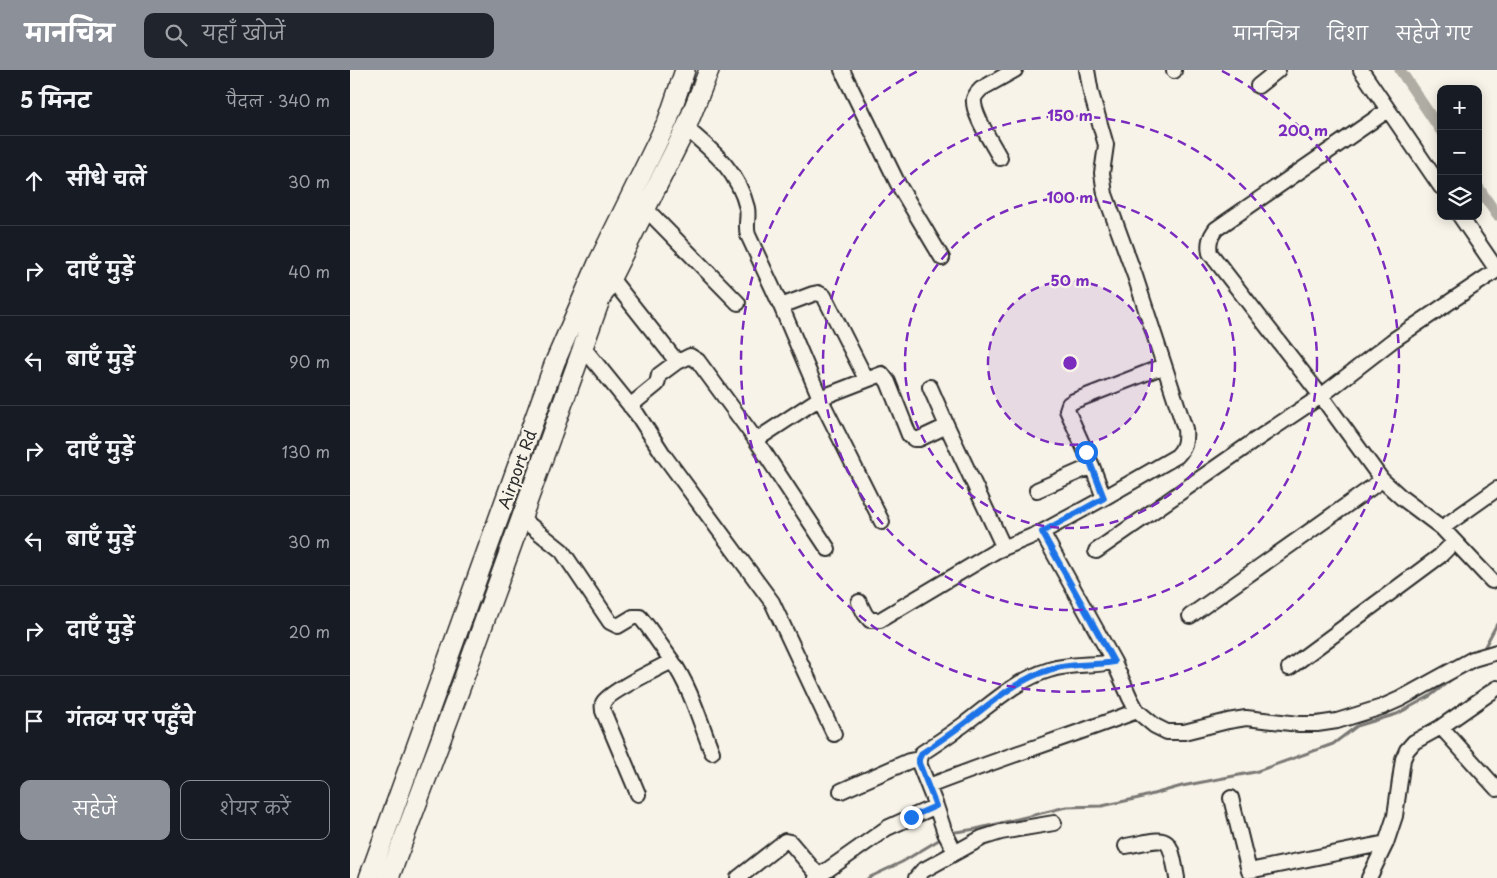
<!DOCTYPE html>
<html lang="hi">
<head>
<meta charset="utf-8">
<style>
  body { margin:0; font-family:"Playpen Sans","Playpen Sans Deva",sans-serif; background:#20242c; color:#f1f3f6 }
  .controls { position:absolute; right:15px; top:15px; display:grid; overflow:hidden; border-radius:10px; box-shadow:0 2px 12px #0003 }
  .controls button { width:45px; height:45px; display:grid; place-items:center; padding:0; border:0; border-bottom:1px solid #363941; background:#171b24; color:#f1f3f6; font:25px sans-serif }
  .stop { position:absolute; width:15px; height:15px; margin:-11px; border:4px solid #1a73e8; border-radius:50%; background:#fff }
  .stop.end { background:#1a73e8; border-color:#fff; box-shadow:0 1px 5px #0008 }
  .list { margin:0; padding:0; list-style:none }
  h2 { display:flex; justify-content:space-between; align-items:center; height:65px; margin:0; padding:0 20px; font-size:21px }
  h2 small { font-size:16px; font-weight:400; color:#9ea1a6 }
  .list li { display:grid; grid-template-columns:32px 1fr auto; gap:15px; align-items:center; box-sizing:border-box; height:90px; padding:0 20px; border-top:1px solid #363941 }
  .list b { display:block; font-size:19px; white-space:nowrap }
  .list em { font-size:16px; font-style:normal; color:#9ea1a6 }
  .actions { display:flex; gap:10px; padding:15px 20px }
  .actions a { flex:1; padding:11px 0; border:1px solid #8c9099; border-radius:10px; text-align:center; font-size:18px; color:#8c9099 }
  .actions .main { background:#8c9099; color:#fff }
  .icon { flex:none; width:28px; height:28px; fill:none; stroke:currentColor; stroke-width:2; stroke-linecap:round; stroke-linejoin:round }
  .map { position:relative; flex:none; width:1147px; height:808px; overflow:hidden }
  header { display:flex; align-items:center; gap:30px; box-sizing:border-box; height:70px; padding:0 25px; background:#8c9099; color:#fff }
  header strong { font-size:24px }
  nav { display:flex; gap:28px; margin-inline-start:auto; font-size:18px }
  .search { width:350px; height:45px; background:#20242c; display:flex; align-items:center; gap:12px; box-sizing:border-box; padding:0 18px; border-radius:10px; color:#9ea1a6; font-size:19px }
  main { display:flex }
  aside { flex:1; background:#171b24 }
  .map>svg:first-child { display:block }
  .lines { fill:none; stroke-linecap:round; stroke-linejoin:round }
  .stream { stroke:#7a7874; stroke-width:3 }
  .canal { stroke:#afaca4; stroke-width:11 }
  .minor-casing { stroke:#2b2b2b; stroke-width:18 }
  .major-casing { stroke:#2b2b2b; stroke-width:22 }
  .minor { stroke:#f7f3e8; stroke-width:14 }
  .major { stroke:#f7f3e8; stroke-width:19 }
  .route { stroke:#1a73e8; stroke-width:6 }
  .ring { fill:none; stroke:#7b2cbf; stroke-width:2.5; stroke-dasharray:9 6 }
  .labels { text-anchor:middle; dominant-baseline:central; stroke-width:4.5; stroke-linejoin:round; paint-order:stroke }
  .street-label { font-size:16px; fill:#2b2b2b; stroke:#f7f3e8 }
  .centre { fill:#7b2cbf; stroke:#f7f3e8; stroke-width:2.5 }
  .ring-label { font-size:15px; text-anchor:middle; font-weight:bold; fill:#7b2cbf; stroke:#f7f3e8; stroke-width:4.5; stroke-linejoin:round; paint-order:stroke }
</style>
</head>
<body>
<header>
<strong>मानचित्र</strong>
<div class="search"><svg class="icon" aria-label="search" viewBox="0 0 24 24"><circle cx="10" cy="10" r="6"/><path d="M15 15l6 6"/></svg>यहाँ खोजें</div>
<nav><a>मानचित्र</a><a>दिशा</a><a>सहेजे गए</a></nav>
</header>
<main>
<aside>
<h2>5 मिनट<small>पैदल · 340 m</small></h2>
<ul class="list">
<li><svg class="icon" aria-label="ahead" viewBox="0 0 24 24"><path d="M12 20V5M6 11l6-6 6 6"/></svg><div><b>सीधे चलें</b></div><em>30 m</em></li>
<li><svg class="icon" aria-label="right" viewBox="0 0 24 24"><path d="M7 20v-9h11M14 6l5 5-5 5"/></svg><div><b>दाएँ मुड़ें</b></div><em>40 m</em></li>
<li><svg class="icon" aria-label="left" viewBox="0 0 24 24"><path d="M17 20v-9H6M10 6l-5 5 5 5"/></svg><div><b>बाएँ मुड़ें</b></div><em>90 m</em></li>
<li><svg class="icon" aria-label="right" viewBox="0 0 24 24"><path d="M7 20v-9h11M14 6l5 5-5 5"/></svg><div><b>दाएँ मुड़ें</b></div><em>130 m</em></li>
<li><svg class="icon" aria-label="left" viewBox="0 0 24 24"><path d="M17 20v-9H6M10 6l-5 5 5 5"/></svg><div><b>बाएँ मुड़ें</b></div><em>30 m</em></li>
<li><svg class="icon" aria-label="right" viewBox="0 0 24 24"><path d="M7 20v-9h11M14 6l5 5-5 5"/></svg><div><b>दाएँ मुड़ें</b></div><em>20 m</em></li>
<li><svg class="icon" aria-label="arrive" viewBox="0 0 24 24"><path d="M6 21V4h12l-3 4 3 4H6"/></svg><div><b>गंतव्य पर पहुँचे</b></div></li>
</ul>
<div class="actions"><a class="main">सहेजें</a><a>शेयर करें</a></div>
</aside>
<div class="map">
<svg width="1147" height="808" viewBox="0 0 1147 808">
  <rect width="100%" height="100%" fill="#f7f3e8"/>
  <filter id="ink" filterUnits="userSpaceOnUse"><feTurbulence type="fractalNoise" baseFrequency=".02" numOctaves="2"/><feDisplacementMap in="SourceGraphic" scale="10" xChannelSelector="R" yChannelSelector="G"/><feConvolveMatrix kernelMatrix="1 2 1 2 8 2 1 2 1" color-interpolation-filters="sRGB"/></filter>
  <g filter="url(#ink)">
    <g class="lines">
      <path class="stream" d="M1133 580 1147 554
        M599 763 626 759 716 737 752 736 789 728 832 716 905 702 983 674 1007 656 1047 644 1080 626 1107 605
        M518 808 552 792 592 768"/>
      <path class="canal" d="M1050 0 1091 61
        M1128 117 1147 145"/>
      <defs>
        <path id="minor" d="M492 0 548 114 592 188
          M737 0 741 23 756 75 752 103 755 124 785 206 835 359C836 370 835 378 827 386L754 428 692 462 764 592 780 628 787 641 805 656 817 662H834L878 651 896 648 949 654H967L987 651 1032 637 1050 629 1123 589 1147 582
          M824 0V1
          M1011 0 1091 117
          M908 16 928 0
          M1038 40 866 159C860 167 858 173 860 183L971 326 1032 410 1052 428 1092 458 1142 511
          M336 58C363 81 388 101 397 138 399 147 395 156 398 165L431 236 470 328 532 452
          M650 88C643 74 622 44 624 29 625 25 628 22 631 19L665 0
          M295 138 388 233
          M260 207 324 288 330 291 340 286 348 291 406 370 478 479
          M431 236 463 224 468 223 474 226 516 309
          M232 276 287 344 315 387 422 532 484 664
          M280 336 307 314 309 305 328 291
          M597 356 654 478
          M406 370 470 328 532 304 538 312 559 365 564 369H569L597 356 580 317
          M687 420 742 396
          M754 428 742 396 717 340 719 334 724 331 814 296
          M171 448 212 481 260 552 268 556 283 547H290L298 557 322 591
          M1092 458 1147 419
          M746 481 904 371 971 326 1042 271 1147 200 1110 146
          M509 532 515 544 520 550H530L646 481 692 462
          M840 546 1032 410
          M939 598 1090 486 1104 472
          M1091 657 1147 719
          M579 716C648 689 718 667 787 641
          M491 721 559 691 569 689
          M288 724 253 641C253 639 252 636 253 633 258 622 309 598 322 591 341 618 350 652 362 682
          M881 728 899 801 1036 773
          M776 776C819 768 819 762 827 808
          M605 782 595 763 586 736 569 693 572 683C586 674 599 665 613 655 640 635 666 610 699 600 720 593 743 596 764 592
          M388 808 435 771 440 772 469 806
          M466 808 537 758 586 736
          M566 808 572 801 632 768 651 762 704 753
          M1019 808 1036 773 1045 746 1053 689 1057 680 1064 672 1091 657 1147 618"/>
        <path id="major" d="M19 808 205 292 248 193 318 50 335 0
          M39 808 112 613 250 230 336 58 359 0"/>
      </defs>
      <use href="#minor" class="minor-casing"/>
      <use href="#major" class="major-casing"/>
      <use href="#minor" class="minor"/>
      <use href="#major" class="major"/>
    </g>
  </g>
  <g class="lines" filter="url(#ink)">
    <path class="route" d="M561 747 586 736 569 693V689L572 683C587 673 602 663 616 652 641 633 668 609 699 600 720 593 743 596 764 592L692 462 754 428 736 382"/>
  </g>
  <circle cx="720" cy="293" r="82" fill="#7b2cbf" fill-opacity=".12"/>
  <g class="ring">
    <circle cx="720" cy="293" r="82"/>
    <circle cx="720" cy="293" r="165"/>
    <circle cx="720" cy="293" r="247"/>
    <path d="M872 1A329 329 0 1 1 568 1"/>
  </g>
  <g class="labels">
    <g class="street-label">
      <text transform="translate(166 399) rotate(-70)">Airport Rd</text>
    </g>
  </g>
  <circle cx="720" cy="293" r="8" class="centre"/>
  <g class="ring-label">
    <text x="720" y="51">150 m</text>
    <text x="953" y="66">200 m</text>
    <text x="720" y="133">100 m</text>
    <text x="720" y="216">50 m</text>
  </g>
</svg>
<div class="controls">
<button>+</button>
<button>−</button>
<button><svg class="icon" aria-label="layers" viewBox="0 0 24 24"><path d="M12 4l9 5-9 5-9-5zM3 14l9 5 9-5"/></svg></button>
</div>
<div class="stop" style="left:736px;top:382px"></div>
<div class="stop end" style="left:561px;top:747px"></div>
</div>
</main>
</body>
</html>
